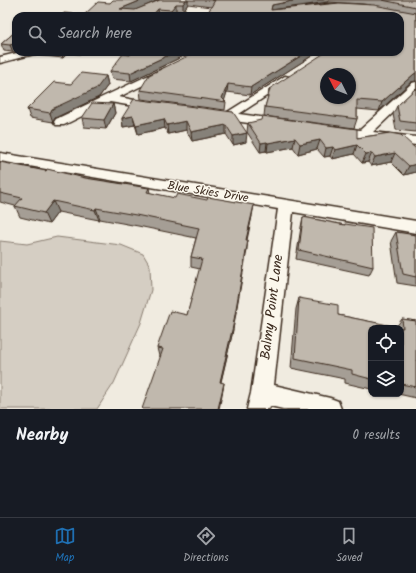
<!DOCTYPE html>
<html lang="en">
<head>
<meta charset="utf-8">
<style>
  body { margin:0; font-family:Kalam,sans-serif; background:#242831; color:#f1f3f6 }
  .controls { position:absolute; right:12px; bottom:12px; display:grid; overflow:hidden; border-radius:8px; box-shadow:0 1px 3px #0004 }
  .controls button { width:36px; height:36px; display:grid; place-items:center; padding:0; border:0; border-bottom:1px solid #363941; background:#171b24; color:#f1f3f6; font:20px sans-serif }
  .compass { position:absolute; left:320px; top:68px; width:36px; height:36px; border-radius:50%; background:#171b24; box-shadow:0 1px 3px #0004; rotate:312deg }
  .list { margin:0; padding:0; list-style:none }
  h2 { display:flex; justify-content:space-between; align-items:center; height:52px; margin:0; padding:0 16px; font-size:17px }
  h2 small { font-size:13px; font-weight:400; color:#9ea1a6 }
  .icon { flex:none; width:22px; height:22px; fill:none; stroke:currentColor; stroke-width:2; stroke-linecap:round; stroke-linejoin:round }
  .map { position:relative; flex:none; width:416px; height:409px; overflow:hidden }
  .search { position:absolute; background:#171b24; box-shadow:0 1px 3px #0004; left:12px; right:12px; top:12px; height:44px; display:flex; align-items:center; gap:10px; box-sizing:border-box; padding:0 14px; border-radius:12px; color:#9ea1a6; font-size:15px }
  .sheet { height:108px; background:#171b24 }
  nav { display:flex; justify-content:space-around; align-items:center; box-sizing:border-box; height:56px; border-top:1px solid #363941; background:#171b24; font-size:11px; color:#9ea1a6 }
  nav a { display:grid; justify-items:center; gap:2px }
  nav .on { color:#1f6fb2 }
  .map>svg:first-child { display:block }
  .green { fill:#d5cec3; stroke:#887c70 }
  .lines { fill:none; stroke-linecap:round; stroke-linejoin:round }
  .street-casing { stroke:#3b2a1e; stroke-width:3 }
  .street { fill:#fbf7ec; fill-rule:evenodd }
  .wall { fill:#a59e95; stroke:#3b2a1e; fill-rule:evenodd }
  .shaded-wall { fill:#868179; stroke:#3b2a1e }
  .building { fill:#c0b8ad; stroke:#3b2a1e; fill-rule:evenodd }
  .labels { text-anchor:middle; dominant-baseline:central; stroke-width:3; stroke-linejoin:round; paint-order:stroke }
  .street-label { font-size:12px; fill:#3b2a1e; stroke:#fbf7ec }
  .near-street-label { font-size:14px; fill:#3b2a1e; stroke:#fbf7ec }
</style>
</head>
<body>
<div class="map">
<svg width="416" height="409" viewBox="0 0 416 409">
  <rect width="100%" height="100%" fill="#f0ebe0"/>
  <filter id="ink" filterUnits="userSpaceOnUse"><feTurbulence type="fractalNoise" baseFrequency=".025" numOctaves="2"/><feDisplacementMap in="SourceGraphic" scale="8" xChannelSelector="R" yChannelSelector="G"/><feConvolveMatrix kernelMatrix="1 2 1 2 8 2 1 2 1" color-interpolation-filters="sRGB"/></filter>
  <g filter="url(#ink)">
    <path class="green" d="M57 237 121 245 143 254 150 266 151 290 141 323 114 383 97 409H0V241L27 244Z"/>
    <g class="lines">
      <defs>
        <path id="street" d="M328 4 363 5 416 15V19C387 13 357 7 326 9 308 10 290 16 271 16L272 14 293 9Z
          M21 52H36L34 54 0 63V57Z
          M164 68 168 69 169 71 168 73 119 97 155 104 157 106 155 108 151 109 110 102 64 125H56L54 122 56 119Z
          M285 76 289 77 290 79 289 81 239 114 282 120 284 123 282 126 278 127 213 118 211 115 213 112 226 113Z
          M416 82V91L373 132 416 137V145L338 135 334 134 332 131 334 128 338 127 360 130 412 83Z
          M0 153 416 221V233L293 212 274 385 330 398 338 401 341 409H283L270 406 269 409H247L251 393 278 209 0 161Z"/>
      </defs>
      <use href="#street" class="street-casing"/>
      <use href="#street" class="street"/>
    </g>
    <path class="wall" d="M159 0 148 5 160 0H416V81L411 82 379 111 357 109V119L354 128 264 116 265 107 268 97 269 89 400 52 211 7 188 4 183 11H176L172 16H61L84 15 110 3ZM328 2 363 4 371 5 291 8Z
      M16 31V52H13L4 51 1 44Z
      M34 52H82L80 54 68 53 63 58 35 55Z
      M132 52H192L131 81 112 79 110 71 130 55Z
      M196 52H318L250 95 227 92 224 100 226 102 225 110 141 99 140 90Z
      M106 76 108 85 99 97 55 118 53 122 30 118 27 109 71 84Z
      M416 88V132L396 130 393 114 397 106Z
      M113 104 115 113 106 129 84 127 82 118Z
      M233 112 246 142 233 145 226 134 192 141 186 130 168 134 165 128 138 134 135 125 123 127 122 118Z
      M248 123 357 138 390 133 416 172 404 175 391 162 371 166 368 162 362 163 354 154 332 159 330 156 324 157 317 149 298 154 293 147 267 152 266 151 260 152 247 132Z
      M0 162 85 178 149 188 150 193 252 216 247 240V250L232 335 221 382 223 390 159 356 157 348 187 315 200 269 191 267V257L196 238 138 226 100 219 99 220 58 212 49 224 20 217 15 206 0 202Z
      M303 217 345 225V224L373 267 369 275 296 259 301 227Z
      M396 232 416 235V286L397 283 391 241Z
      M299 298 338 315 396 327 402 319 416 321V398L398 394H401V328H371V389L345 383V379L291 368 296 309Z"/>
    <path class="shaded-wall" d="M142 0H159L122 16 120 9Z
      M186 0H188V4L183 11V4Z
      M297 0H329L328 2 271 10 272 5Z
      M176 4V11L172 16H171V10Z
      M158 9 159 16H152Z
      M16 43V52H13L10 45Z
      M61 52H68V53L63 58Z
      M175 52H192L131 81 130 73Z
      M307 52H318L250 95 251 87Z
      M416 73V81L411 82 379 111 382 102 414 74Z
      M106 76 108 85 99 97 55 118 53 122 50 113 52 109Z
      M228 84 227 92 224 102 222 98Z
      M113 104 115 113 106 129 104 120Z
      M133 116 135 125 123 127 122 118Z
      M164 119 165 128 138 134 136 125Z
      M186 121V130L168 134 167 125Z
      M226 125V134L192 141 191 132Z
      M247 133 246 142 233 145V136Z
      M295 138 293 147 267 152 268 143Z
      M320 140 317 149 298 154 300 144Z
      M267 142 266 151 260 152 261 143Z
      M357 145 354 154 332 159 335 150Z
      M333 147 330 156 324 157 326 148Z
      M372 153 368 162 362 163 366 154Z
      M395 153 391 162 371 166 375 157Z
      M416 164V172L404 175 409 166Z
      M53 201 58 212 49 224 44 213Z
      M254 205 252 216 244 250 246 240Z
      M96 208 100 219 99 220 95 210Z
      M248 240 232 335 219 389 220 382Z
      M224 383 223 390 219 409H218Z"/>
    <path class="building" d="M113 0H142L120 9 135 10 160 0H186L183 4H176L171 10 158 9 152 16 140 15V16H61L64 13 84 15 98 2 110 3Z
      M211 0H297L272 5 271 10 339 3 374 5 416 13V73L414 74 382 102 357 100V119L265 107 270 89H269L326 52H400V16H206L215 0ZM326 74H350V98H326Z
      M382 0H416V7Z
      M16 31V43L10 45 1 44Z
      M132 52H175L130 73 110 71 123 54 130 55Z
      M196 52H307L251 87 228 84 222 98 226 102 140 90 149 75Z
      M81 73 106 76 97 88 52 109 50 113 27 109 54 82 71 84Z
      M416 88V123L400 121 397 106Z
      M134 99 233 112 247 133 233 136 226 125 191 132 186 121 167 125 164 119 136 125 133 116 122 118Z
      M92 103 113 104 104 120 82 118Z
      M262 116 357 129V138L390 133 401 135 416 149V164L409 166 395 153 375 157 372 153 366 154 357 145 335 150 333 147 326 148 320 140 300 144 295 138 268 143 267 142 261 143 248 123 261 120Z
      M0 162 46 171 47 169 85 178 149 188 147 192 175 198 177 194 207 200 208 197 254 205 246 240H248L233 326 220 382 224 383 218 409H142L163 349 157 348 170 311 187 315 202 259 191 257 199 228 136 215 96 208 95 210 53 201 44 213 15 206 22 198 0 193Z
      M303 217 345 225V224L372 228 373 267 299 250Z
      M396 232 416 235V277L403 274Z
      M299 298 338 305V315L403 328 402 319 416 321V387L401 384V328H371V379L352 374V370L295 358Z"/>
  </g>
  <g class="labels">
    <g class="street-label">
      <text transform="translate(208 192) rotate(9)">Blue Skies Drive</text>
    </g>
    <g class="near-street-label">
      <text transform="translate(272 307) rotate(-83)">Balmy Point Lane</text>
    </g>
  </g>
</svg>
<div class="controls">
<button><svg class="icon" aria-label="locate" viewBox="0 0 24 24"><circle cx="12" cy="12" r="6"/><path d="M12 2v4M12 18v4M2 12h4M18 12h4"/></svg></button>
<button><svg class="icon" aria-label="layers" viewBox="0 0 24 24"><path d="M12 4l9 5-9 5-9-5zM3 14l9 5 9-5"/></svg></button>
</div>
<svg class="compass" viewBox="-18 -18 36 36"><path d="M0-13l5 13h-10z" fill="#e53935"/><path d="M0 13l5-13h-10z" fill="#9ea1a6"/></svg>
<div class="search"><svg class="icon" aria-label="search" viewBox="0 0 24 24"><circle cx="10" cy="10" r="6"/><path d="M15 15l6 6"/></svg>Search here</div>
</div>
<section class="sheet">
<h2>Nearby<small>0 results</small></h2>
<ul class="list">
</ul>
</section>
<nav>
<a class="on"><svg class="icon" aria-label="map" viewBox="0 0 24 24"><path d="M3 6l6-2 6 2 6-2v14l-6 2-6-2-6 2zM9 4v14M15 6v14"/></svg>Map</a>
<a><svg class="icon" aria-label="directions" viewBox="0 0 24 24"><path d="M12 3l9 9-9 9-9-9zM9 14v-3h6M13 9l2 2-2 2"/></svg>Directions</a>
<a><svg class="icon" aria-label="saved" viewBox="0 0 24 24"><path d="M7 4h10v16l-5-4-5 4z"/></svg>Saved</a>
</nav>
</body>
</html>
